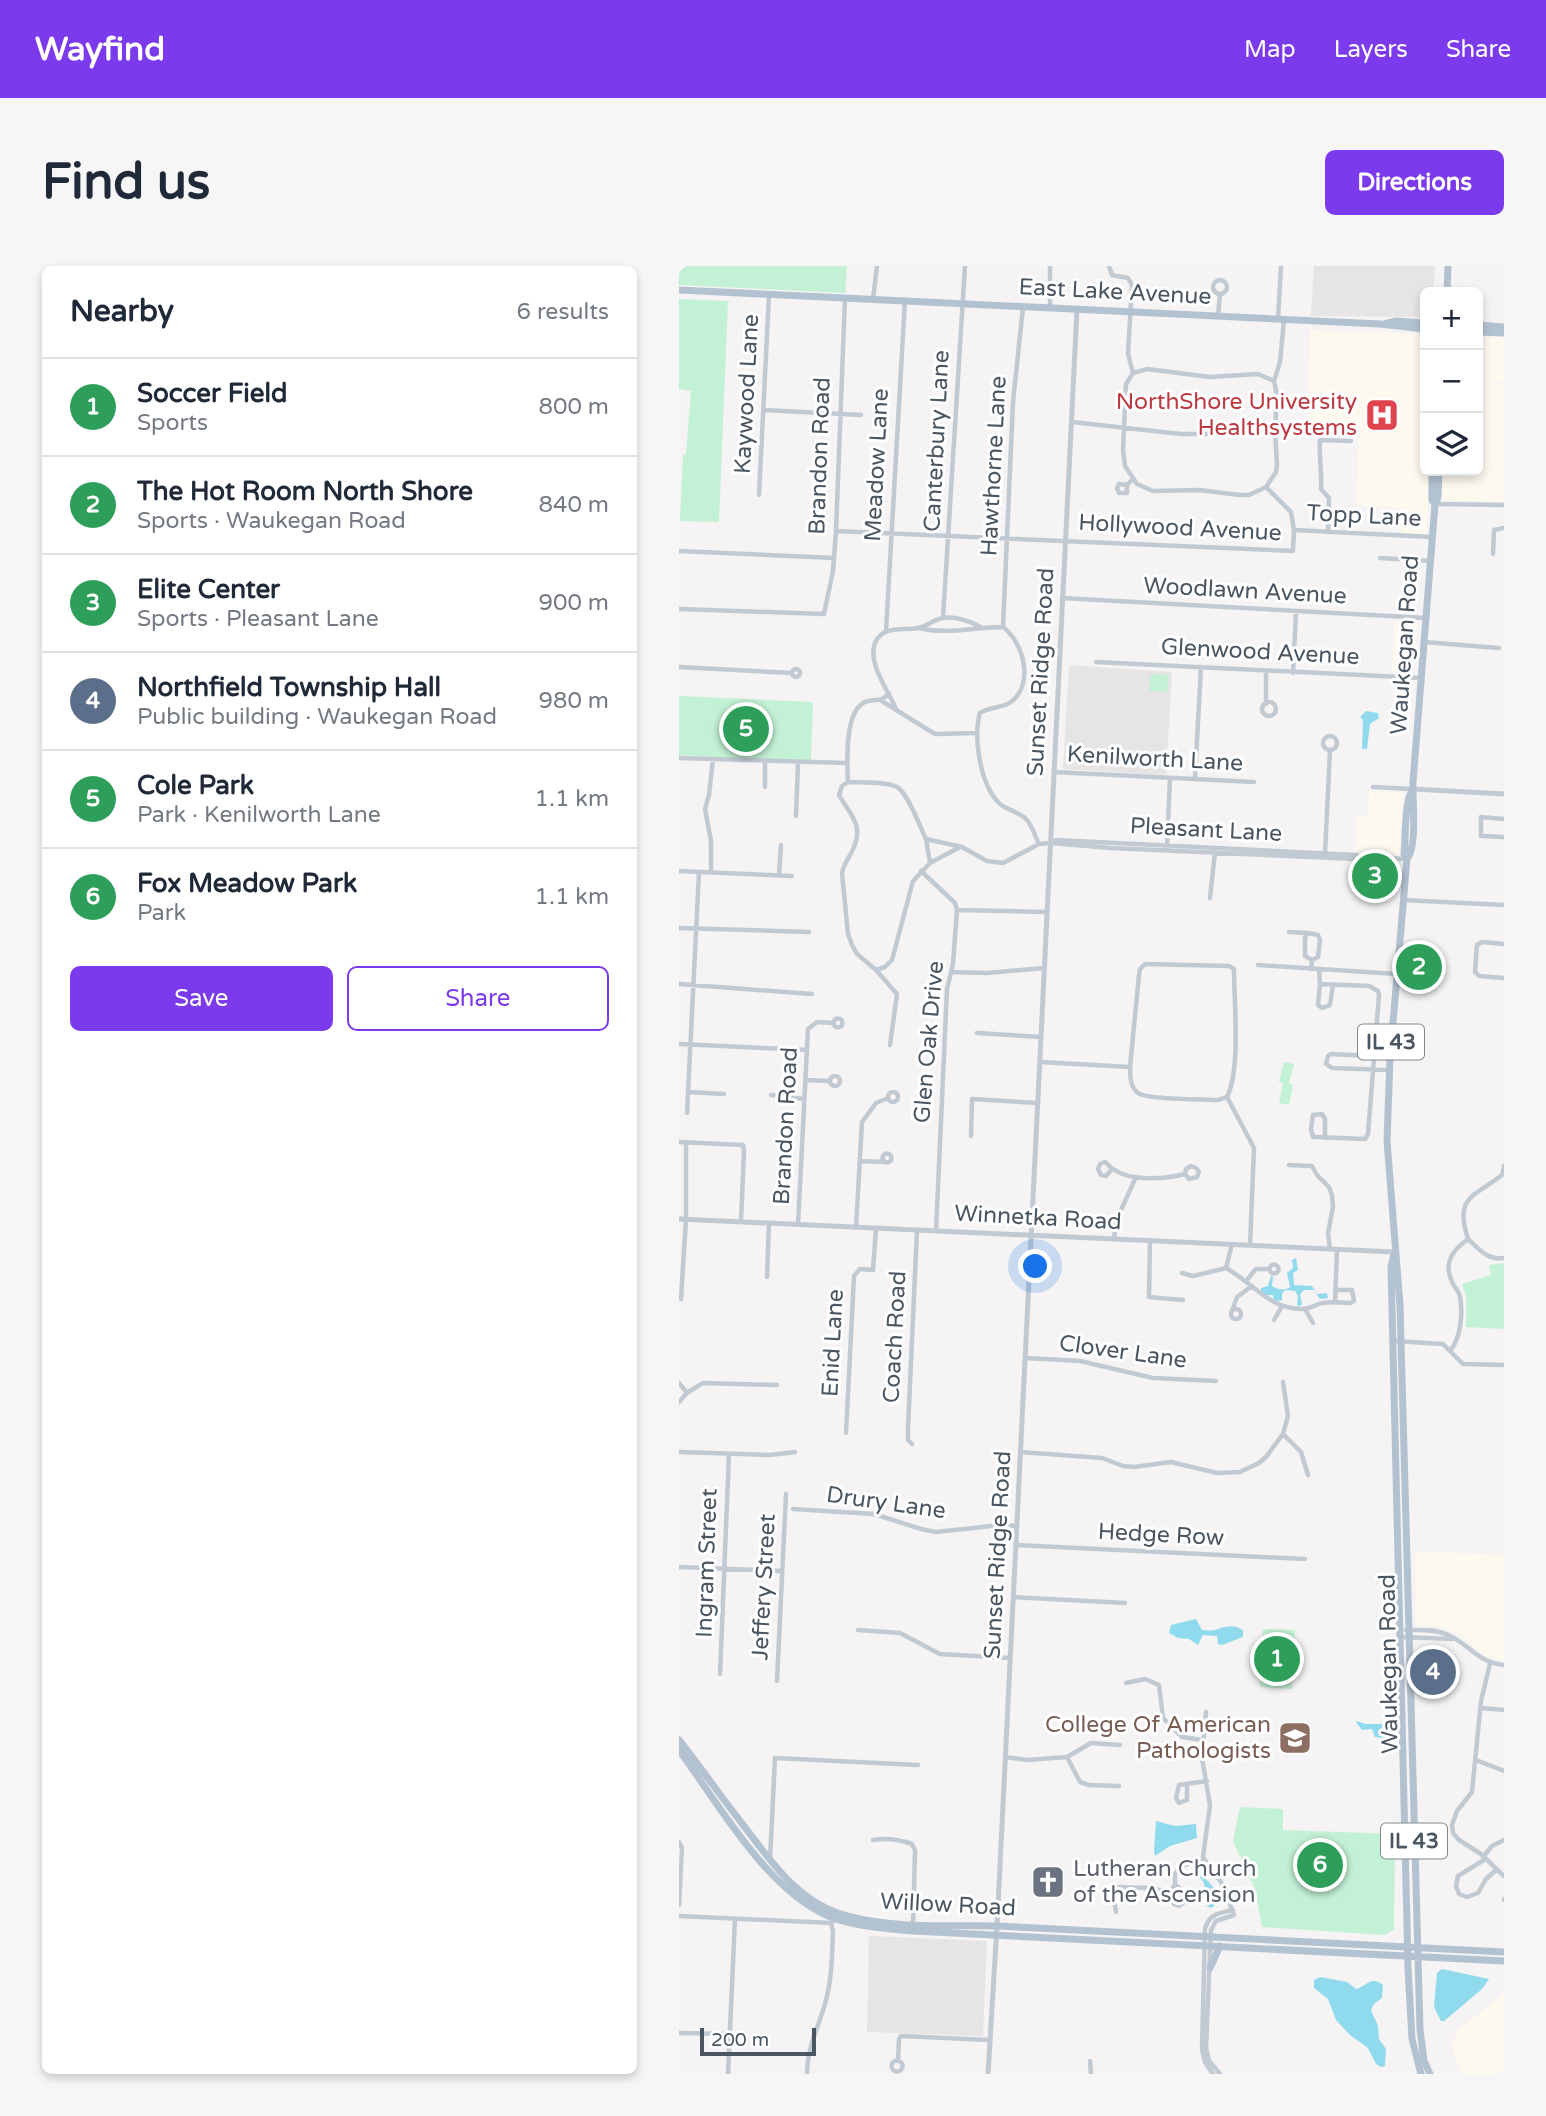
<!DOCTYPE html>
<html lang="en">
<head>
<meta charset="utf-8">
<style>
  body { margin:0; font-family:"Varela Round",sans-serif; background:#f6f6f7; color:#1f2937 }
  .controls { position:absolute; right:21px; top:21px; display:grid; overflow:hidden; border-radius:10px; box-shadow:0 4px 10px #0003 }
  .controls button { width:63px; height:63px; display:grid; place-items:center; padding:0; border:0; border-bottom:2px solid #e0e1e3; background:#fff; color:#1f2937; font:35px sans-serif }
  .scale { position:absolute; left:21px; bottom:18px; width:116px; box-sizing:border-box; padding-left:7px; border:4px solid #4a5661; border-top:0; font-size:19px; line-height:24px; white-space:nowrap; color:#4a5661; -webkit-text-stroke:5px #fff; paint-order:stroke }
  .you { position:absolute; left:357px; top:1001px; width:24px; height:24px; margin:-18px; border:5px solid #fff; border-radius:50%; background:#1a73e8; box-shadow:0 0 0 10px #1a73e833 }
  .badge { display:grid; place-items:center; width:46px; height:46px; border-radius:50%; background:#7c3aed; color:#fff; font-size:23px; font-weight:700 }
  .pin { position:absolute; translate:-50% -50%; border:4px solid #fff; box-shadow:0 2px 7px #0006 }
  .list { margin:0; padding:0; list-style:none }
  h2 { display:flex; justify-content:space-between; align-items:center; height:91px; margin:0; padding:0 28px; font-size:30px }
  h2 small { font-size:23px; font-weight:400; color:#747a83 }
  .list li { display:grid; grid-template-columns:46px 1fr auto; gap:21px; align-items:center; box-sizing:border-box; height:98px; padding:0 28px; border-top:2px solid #e0e1e3 }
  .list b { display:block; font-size:26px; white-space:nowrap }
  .list p { margin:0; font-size:23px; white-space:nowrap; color:#747a83 }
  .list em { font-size:23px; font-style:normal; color:#747a83 }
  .actions { display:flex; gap:14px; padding:21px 28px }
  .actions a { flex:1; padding:16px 0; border:2px solid #7c3aed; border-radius:10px; text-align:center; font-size:24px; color:#7c3aed }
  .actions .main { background:#7c3aed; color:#fff }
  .icon { flex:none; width:38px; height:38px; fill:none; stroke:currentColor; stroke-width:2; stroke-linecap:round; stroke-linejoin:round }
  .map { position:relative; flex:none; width:825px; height:1808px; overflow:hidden; border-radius:10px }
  header { display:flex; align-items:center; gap:42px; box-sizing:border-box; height:98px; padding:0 35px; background:#7c3aed; color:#fff }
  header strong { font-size:33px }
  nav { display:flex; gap:38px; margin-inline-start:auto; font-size:24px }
  .intro { display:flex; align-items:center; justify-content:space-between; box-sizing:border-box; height:168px; padding:0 42px }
  h1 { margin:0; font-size:49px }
  .button { padding:18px 32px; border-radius:10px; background:#7c3aed; color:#fff; font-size:24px; font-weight:700 }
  main { display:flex; gap:42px; padding:0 42px }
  aside { flex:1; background:#fff; border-radius:10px; box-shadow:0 4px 10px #0003 }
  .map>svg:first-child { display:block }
  .commercial { fill:#fdf9ef }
  .education { fill:#e6e4e5 }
  .green { fill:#c3f1d5 }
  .water { fill:#90daee }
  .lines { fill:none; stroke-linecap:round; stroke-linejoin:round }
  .minor { stroke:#c1cad2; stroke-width:4.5 }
  .tertiary { stroke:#c1cad2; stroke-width:5 }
  .primary { stroke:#b3c2d1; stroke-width:7 }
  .labels { text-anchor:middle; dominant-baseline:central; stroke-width:6; stroke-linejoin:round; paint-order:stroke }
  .shield { fill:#fff; stroke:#808990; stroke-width:2 }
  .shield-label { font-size:21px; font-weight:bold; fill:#4a5661 }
  .street-label { font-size:23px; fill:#4a5661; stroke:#fff }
  .health-label { font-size:23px; fill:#be3a42; stroke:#fff; text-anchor:end }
  .education-label { font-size:23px; fill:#785e54; stroke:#fff; text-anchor:end }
  .worship-label { font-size:23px; fill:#5b616d; stroke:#fff; text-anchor:start }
</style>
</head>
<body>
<header>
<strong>Wayfind</strong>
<nav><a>Map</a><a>Layers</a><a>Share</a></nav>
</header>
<div class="intro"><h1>Find us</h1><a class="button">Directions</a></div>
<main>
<aside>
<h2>Nearby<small>6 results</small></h2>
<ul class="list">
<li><span class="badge" style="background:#2e9e5b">1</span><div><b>Soccer Field</b><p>Sports</p></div><em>800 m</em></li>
<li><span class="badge" style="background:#2e9e5b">2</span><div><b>The Hot Room North Shore</b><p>Sports · Waukegan Road</p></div><em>840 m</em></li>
<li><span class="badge" style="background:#2e9e5b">3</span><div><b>Elite Center</b><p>Sports · Pleasant Lane</p></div><em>900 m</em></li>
<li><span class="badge" style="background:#5c6f8a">4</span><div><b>Northfield Township Hall</b><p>Public building · Waukegan Road</p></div><em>980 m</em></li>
<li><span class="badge" style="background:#2e9e5b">5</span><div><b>Cole Park</b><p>Park · Kenilworth Lane</p></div><em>1.1 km</em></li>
<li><span class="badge" style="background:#2e9e5b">6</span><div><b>Fox Meadow Park</b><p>Park</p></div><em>1.1 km</em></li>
</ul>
<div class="actions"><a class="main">Save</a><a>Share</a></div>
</aside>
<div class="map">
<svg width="825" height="1808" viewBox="0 0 825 1808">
  <rect width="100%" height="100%" fill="#f5f3f3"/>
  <path class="commercial" d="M631 64 746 68V205H750L748 269 722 268 721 241 677 239 680 161 627 159Z
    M799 70 825 71V116L801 115 825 118V236L763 234 764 205H799Z
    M715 356 739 357 734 406H713Z
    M690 525 724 526 720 588 676 585 677 550H689Z
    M736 1285 825 1289V1395L807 1390 783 1370 762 1361 737 1359Z
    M825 1727V1808H782L772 1777 781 1763Z"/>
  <path class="education" d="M635 0H756L754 26H746V51L632 50Z
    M390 399 493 406 487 509 384 503Z
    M190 1670 308 1675 304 1770 188 1766Z"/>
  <path class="green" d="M0 0H168L166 27 0 19Z
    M0 33 49 35 40 256 1 255 4 189 7 188 12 125 0 123Z
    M472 408 490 409 488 426 470 425Z
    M0 430 134 436 132 496 0 489Z
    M605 796 615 798 610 818 614 819 610 839 600 837 604 817 600 816Z
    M825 997V1063L787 1061V1030L783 1018 812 1009 810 999Z
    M584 1363 616 1364 613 1423 581 1421Z
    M561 1541 604 1543V1564L716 1568 715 1663 706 1669 583 1661 576 1623 554 1575Z"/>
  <path class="water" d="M687 445 699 447 700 452 691 458 688 483H683L684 454 681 451Z
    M617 992 619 1004 614 1007 615 1019 633 1020 638 1028 648 1027 649 1032 641 1033 635 1024H625L621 1029 623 1038 621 1040 618 1039 619 1030 616 1025 606 1024 603 1028V1034L599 1035 595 1034 594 1029H585L582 1026V1022L589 1020 592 1010 594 1011 593 1020C599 1024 606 1025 611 1021L608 1007 614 1002 613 994Z
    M517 1353 523 1364C542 1367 546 1354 564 1364V1371L543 1379 539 1378 538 1370 524 1369 519 1379 510 1373 499 1372 490 1367 492 1359Z
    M678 1455 686 1458H708L712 1461 714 1471 709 1473 696 1471 693 1463 683 1464 677 1456Z
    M477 1555 496 1560 517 1558 518 1572 491 1580 476 1590 475 1585Z
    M518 1603 534 1621 539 1637 532 1642 528 1640 525 1617 517 1606Z
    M763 1703 810 1713 803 1723 765 1755H762L755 1741 758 1707Z
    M641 1711 668 1716 677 1723C688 1720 692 1709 704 1719L703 1732 695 1738 692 1744 699 1760 700 1773 707 1783 706 1800 702 1801 697 1798 689 1782 671 1769 657 1754 649 1733 635 1722V1714Z"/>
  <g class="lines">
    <path class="minor" d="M430 0 433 9 449 12 453 19 449 88 454 107 447 118 444 184 446 200 458 218 474 225 520 224 561 229H570L587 221
      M534 21a7 7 0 1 1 14 0a7 7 0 1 1-14 0Z
      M194 33 198 0
      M371 41V0
      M539 50 541 28
      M599 53 602 0
      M454 107 468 103 531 111 579 108 595 115
      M84 144 182 149
      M393 156 502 168H544L596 164
      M448 219 440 218 438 222 440 227H448V219L453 214
      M80 229 90 29
      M756 238 825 239
      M615 264 753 271
      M157 265 614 285 615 264 612 246 587 221 597 206 598 199 596 164 598 129 595 115 601 96 605 54
      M649 266 650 232 642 223C643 207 640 191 641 174L672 175
      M0 285 155 292
      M814 288 815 264 825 262
      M701 292 751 295
      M383 332 747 352
      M0 343 145 348 154 305 157 265 166 32
      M264 352 286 0
      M324 361 334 136 344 41
      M240 362C267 369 296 361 324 361 344 376 356 417 332 436 324 442 310 441 301 447 294 471 301 517 319 536 326 544 339 545 347 553 353 559 356 570 360 578
      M207 365 226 34
      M745 376 820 382
      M417 396 742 412
      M0 401 113 407
      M113 407a4 4 0 1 1 8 0a4 4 0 1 1-8 0Z
      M614 407 617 346
      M210 427C203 437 196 432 186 436 165 445 168 497 169 516L163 520 160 529C170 547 185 559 175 581 171 591 165 597 163 607L169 668 173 679 178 688 197 704 218 728 211 779
      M201 434 256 468 298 467
      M583 443a7 7 0 1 1 14 0a7 7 0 1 1-14 0Z
      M587 438V406
      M217 443C210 425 188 398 196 377 203 359 224 365 239 362 248 360 256 353 264 352 276 350 291 355 301 361
      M644 477a7 7 0 1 1 14 0a7 7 0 1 1-14 0Z
      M0 492 168 497
      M375 506 575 516
      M516 512 522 401
      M169 516C183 517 205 515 218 521 229 527 241 561 247 573L283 581 308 595 324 597 360 578 371 577 377 574 677 589 682 591 727 593
      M86 521V495
      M694 521 734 523
      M117 550 119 497
      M825 553 802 551V570L825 571
      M247 573 251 597
      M372 577 432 582 677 593 681 592
      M488 581 491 512
      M646 588 651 484
      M0 605 113 610
      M242 605 276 637 278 644 274 698 268 723 257 965
      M32 606V575L26 543 30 529 34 493
      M100 609 102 579
      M531 632 536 586
      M724 634 825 639
      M278 644 367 646
      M0 662 130 666
      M610 666 628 667
      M825 678 803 676 798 679 796 706 800 710 825 712
      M466 698 550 700 555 703C555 736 562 803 548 831L539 834C524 833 469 834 459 827 451 821 451 810 451 801L460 709 461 703Z
      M579 699 718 708
      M632 703 633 694 626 690V671L629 667 639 669 641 674 639 691 633 694
      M197 704 206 701 213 694 234 615 251 597 281 581
      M640 704 641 718 690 720 699 725 700 729 689 868 686 873 637 871H634L632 863 634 849 643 848 646 853V872
      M272 706 308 707 365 702
      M0 718 133 728
      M641 718 639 739 643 742 651 739 654 719
      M154.5 757a4.5 4.5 0 1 1 9 0a4.5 4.5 0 1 1-9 0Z
      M298 767 362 771
      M0 778 128 784
      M361 796 451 801
      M710 804 653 802 647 798 649 790 652 788 711 791
      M151 815a5 5 0 1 1 10 0a5 5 0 1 1-10 0Z
      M127 814 151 815
      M9 826 45 828
      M209 831a5 5 0 1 1 10 0a5 5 0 1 1-10 0Z
      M92 829 125 833
      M548 831 575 882 571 979
      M8 847 20 606
      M292 870 293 833 359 837
      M0 876 64 879 65 885 62 955
      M203.5 892a4.5 4.5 0 1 1 9 0a4.5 4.5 0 1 1-9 0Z
      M181 895 205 896
      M610 899 633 900 638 909 650 921 653 929 654 941 649 967 651 983
      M433 903 427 910 422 909 419 903 421 898 426 896C429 898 431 901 434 903 452 916 486 913 506 908L507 903 512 900 517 902 520 906 518 911 510 913 506 908
      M119 958 129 763 138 756 154 757
      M177 961 183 856 197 837 209 832
      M435 973 437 955 457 911
      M789 973C775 930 795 931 823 909L825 900
      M471 975 470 1031 504 1034
      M590.5 1003a4.5 4.5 0 1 1 9 0a4.5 4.5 0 1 1-9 0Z
      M547 1002 553 978
      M503 1007 514 1010 547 1002C574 1017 590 1043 623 1043 631 1043 637 1038 644 1037 653 1035 663 1037 672 1037L675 1035 673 1024H656
      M88 1011 90 957
      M567 1015 577 1003H591
      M2 1033 7 953V876
      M656 1037 658 983
      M626 1043 634 1057
      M552 1048a5 5 0 1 1 10 0a5 5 0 1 1-10 0Z
      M553 1045 558 1031 573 1020
      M595 1054 603 1040
      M715 1075 764 1078 784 1098 825 1099
      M771 1085C782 1072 784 1047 781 1031 780 1025 775 1021 773 1016 764 996 774 984 789 973 800 983 809 995 825 992
      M346 1092 401 1095 474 1112 537 1115
      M0 1117 8 1127
      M0 1136 8 1127 24 1117 98 1119
      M167 1167 175 1010 181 1003 194 1004 197 962
      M604 1168 622 1186 629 1209
      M233 1178 229 1174V1162L238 964
      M0 1186 91 1189 116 1186
      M341 1186 423 1192 444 1200 455 1201 492 1196 538 1207 561 1206 580 1197 587 1191 604 1168 609 1150 604 1116
      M114 1243 195 1248 242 1263 257 1266 322 1259 337 1260
      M337 1279 626 1293
      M0 1301 103 1305
      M334 1331 446 1337
      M179 1364 221 1367 261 1388 331 1392
      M727 1364C740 1364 755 1363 767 1368 790 1377 798 1397 825 1399
      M722 1371 773 1373
      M811 1398 802 1435 793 1526 778 1545 773 1559 774 1567 780 1574 802 1588 825 1610
      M41 1408 50 1188
      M98 1415 107 1228
      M447 1417 466 1413 480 1419 484 1452 503 1471 523 1474
      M802 1442 825 1444
      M527 1446 523 1492 531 1539 524 1591 544 1619 555 1649 537 1655 532 1664 527 1782 530 1795 541 1808
      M326 1491 348 1494 388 1491 412 1477 441 1479
      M388 1491 401 1516 410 1519 440 1520
      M797 1494 825 1505
      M508 1520V1534L500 1537 497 1532 500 1519 528 1515
      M194 1574C206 1572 221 1574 233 1578L236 1584 234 1659
      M0 1576 3 1582 0 1639
      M804 1591 813 1580 825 1574
      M91 1594 96 1492 239 1499
      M805 1594 779 1610 777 1620 780 1628 788 1631 799 1627 807 1613 817 1604
      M496 1619C503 1622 505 1630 504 1637L500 1640 495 1638 491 1626 496 1619V1608L502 1600 525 1594
      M825 1633V1634
      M437 1646 434 1626 438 1621 470 1622 491 1626
      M0 1650 152 1657 158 1653
      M0 1767 51 1768
      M212.5 1800a5.5 5.5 0 1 1 11 0a5.5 5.5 0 1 1-11 0Z
      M219 1795 220 1773 222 1770 310 1774
      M411 1795 412 1808
      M49 1808 56 1653
      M128 1808C128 1782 139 1762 146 1738 153 1714 153 1689 154 1665L152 1657
      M534 1808 526 1796 523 1784 526 1663C530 1648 540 1647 554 1644"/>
    <path class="tertiary" d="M734 523 825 528
      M0 953 715 986
      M309 1808 318 1660 398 43"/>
    <path class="primary" d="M0 24 701 58 746 63
      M768 26 769 0
      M706 58 717 55 746 57
      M799 59 825 61
      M799 66 825 67
      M753 205V234L756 238
      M734 523C725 534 727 572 725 588L728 593 711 792 708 875 721 1039 741 1763 745 1795 751 1808
      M728 593C739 579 733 534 734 516L756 238 759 231 760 205
      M715 988 712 1001 729 1701 733 1773 742 1808
      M0 1474C22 1502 43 1532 65 1560 93 1597 120 1637 168 1650 216 1663 269 1659 318 1660L825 1686
      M0 1484C40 1538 92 1633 160 1654 184 1661 209 1663 234 1665L825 1695
      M531 1702 541 1680"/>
  </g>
  <defs>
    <symbol id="hospital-square" viewBox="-11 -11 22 22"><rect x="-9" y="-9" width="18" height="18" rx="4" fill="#e0444e" stroke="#fff"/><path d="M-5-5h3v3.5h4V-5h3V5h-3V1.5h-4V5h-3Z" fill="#fff"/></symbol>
    <symbol id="university-square" viewBox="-11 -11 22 22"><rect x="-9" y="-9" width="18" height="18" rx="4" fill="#8d6e63" stroke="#fff"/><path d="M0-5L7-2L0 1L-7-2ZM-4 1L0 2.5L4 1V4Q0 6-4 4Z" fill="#fff"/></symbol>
    <symbol id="church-square" viewBox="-11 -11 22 22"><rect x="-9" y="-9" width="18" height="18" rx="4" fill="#6b7280" stroke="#fff"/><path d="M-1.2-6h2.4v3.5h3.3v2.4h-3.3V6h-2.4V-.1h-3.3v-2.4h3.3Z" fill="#fff"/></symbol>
  </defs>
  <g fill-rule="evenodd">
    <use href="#hospital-square" x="684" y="130" width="38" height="38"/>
    <use href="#university-square" x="597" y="1453" width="38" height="38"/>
    <use href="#church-square" x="350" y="1597" width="38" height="38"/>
  </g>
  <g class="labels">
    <g class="shield">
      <rect x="679" y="758.5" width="66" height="35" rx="5"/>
      <rect x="702" y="1557.5" width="66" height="35" rx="5"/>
    </g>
    <g class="shield-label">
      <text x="712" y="776">IL 43</text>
      <text x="735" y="1575">IL 43</text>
    </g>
    <g class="street-label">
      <text transform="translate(436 26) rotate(3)">East Lake Avenue</text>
      <text transform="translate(68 128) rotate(-87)">Kaywood Lane</text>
      <text transform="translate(258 175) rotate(-87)">Canterbury Lane</text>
      <text transform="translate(141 190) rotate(-88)">Brandon Road</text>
      <text transform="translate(198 199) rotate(-87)">Meadow Lane</text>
      <text transform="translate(315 200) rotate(-87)">Hawthorne Lane</text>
      <text transform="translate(685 250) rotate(3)">Topp Lane</text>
      <text transform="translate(501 262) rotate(3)">Hollywood Avenue</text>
      <text transform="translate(566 325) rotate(3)">Woodlawn Avenue</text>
      <text transform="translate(726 379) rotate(-86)">Waukegan Road</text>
      <text transform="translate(581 386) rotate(3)">Glenwood Avenue</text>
      <text transform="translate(362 406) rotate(-87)">Sunset Ridge Road</text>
      <text transform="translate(476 493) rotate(3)">Kenilworth Lane</text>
      <text transform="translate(527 564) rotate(3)">Pleasant Lane</text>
      <text transform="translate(250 776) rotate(-85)">Glen Oak Drive</text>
      <text transform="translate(107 860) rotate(-87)">Brandon Road</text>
      <text transform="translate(359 952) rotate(3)">Winnetka Road</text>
      <text transform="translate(216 1071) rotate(-87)">Coach Road</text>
      <text transform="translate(154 1077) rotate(-87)">Enid Lane</text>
      <text transform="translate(444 1086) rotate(8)">Clover Lane</text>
      <text transform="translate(207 1237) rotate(8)">Drury Lane</text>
      <text transform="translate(482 1269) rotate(3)">Hedge Row</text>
      <text transform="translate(319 1289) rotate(-87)">Sunset Ridge Road</text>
      <text transform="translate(28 1297) rotate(-88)">Ingram Street</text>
      <text transform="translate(85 1321) rotate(-87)">Jeffery Street</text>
      <text transform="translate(710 1398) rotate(-91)">Waukegan Road</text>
      <text transform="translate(269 1639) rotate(3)">Willow Road</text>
    </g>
    <g class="health-label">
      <text x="678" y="136">NorthShore University<tspan x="678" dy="26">Healthsystems</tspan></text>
    </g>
    <g class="education-label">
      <text x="592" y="1459">College Of American<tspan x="592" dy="26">Pathologists</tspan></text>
    </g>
    <g class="worship-label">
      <text x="394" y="1603">Lutheran Church<tspan x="394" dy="26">of the Ascension</tspan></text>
    </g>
  </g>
</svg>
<div class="controls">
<button>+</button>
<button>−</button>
<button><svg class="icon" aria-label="layers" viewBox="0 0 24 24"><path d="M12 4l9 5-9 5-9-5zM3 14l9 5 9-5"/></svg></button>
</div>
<div class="scale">200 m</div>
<div class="you"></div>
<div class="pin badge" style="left:598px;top:1393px;background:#2e9e5b">1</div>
<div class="pin badge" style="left:740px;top:701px;background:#2e9e5b">2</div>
<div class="pin badge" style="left:696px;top:610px;background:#2e9e5b">3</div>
<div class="pin badge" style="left:754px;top:1406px;background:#5c6f8a">4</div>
<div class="pin badge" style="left:67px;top:463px;background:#2e9e5b">5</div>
<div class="pin badge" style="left:641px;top:1599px;background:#2e9e5b">6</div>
</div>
</main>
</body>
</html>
